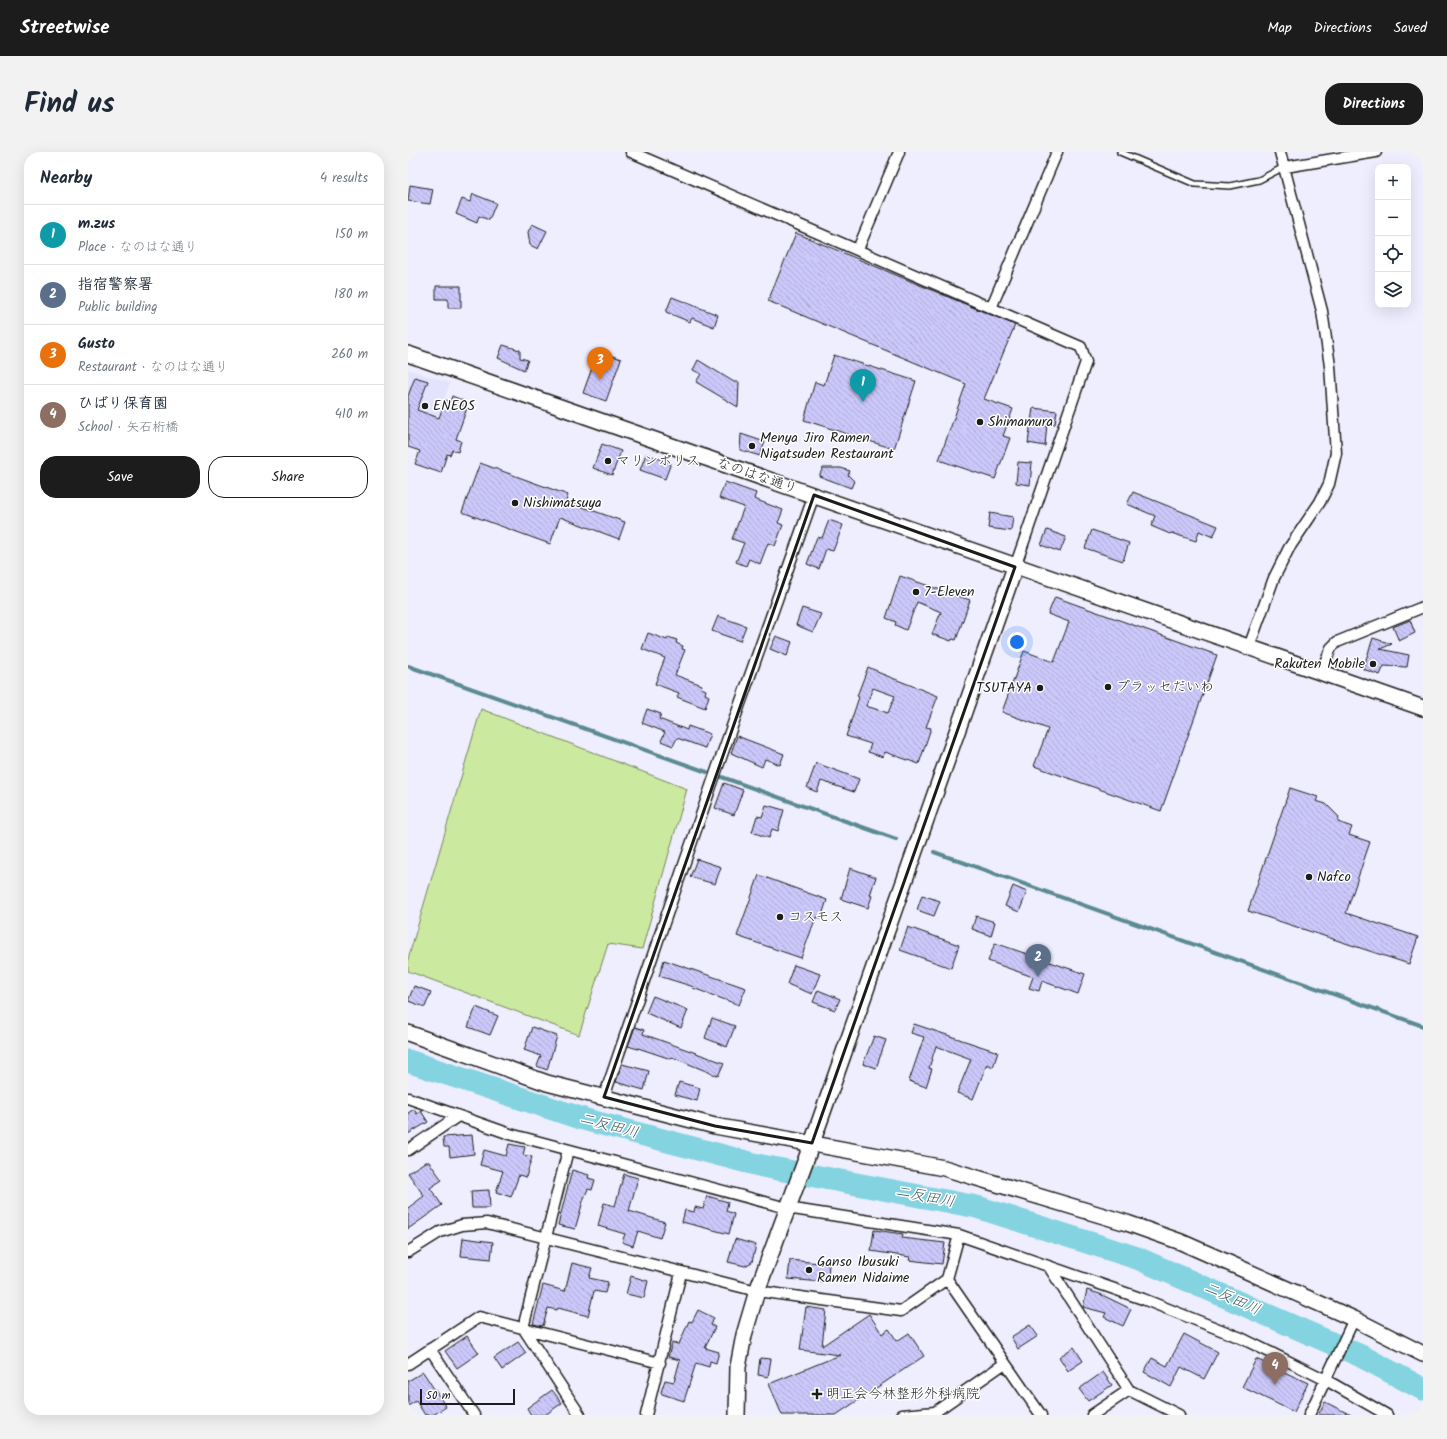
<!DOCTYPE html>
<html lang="en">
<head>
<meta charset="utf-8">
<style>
  body { margin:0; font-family:Kalam,"Klee One",sans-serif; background:#f2f2f3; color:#1f2937 }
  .controls { position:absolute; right:12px; top:12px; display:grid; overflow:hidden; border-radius:8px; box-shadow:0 4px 16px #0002 }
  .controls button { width:36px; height:36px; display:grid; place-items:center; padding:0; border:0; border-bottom:1px solid #e0e1e3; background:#fff; color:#1f2937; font:20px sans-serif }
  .scale { position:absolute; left:12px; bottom:10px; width:95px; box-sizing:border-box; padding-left:4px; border:2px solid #1c1c1c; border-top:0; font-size:11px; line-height:14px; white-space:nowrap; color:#1c1c1c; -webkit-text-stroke:3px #fff; paint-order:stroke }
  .you { position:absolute; left:609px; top:490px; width:14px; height:14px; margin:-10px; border:3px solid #fff; border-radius:50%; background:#1a73e8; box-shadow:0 0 0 6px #1a73e833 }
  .badge { display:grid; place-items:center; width:26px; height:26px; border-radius:50%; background:#1c1c1c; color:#fff; font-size:13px; font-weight:700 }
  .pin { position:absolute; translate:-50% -33px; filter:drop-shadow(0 1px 2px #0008) }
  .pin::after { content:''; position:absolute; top:21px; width:14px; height:12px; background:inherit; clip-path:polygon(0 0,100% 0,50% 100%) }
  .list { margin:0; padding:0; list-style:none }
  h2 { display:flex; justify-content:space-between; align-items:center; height:52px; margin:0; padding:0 16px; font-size:17px }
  h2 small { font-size:13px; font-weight:400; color:#747a83 }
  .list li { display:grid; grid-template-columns:26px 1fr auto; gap:12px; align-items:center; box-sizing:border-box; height:60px; padding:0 16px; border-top:1px solid #e0e1e3 }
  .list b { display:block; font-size:15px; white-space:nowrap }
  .list p { margin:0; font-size:13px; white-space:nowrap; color:#747a83 }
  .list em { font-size:13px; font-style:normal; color:#747a83 }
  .actions { display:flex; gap:8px; padding:12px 16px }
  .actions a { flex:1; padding:9px 0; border:1px solid #1c1c1c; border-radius:16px; text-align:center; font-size:14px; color:#1c1c1c }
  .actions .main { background:#1c1c1c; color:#fff }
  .icon { flex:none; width:22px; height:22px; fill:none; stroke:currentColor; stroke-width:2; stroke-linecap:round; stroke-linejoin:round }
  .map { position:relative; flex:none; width:1015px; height:1263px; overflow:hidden; border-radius:16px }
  header { display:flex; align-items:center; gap:24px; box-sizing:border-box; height:56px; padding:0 20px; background:#1c1c1c; color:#fff }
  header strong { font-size:19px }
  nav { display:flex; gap:22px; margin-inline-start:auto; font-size:14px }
  .intro { display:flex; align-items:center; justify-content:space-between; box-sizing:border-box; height:96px; padding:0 24px }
  h1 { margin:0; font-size:28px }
  .button { padding:10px 18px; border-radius:16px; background:#1c1c1c; color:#fff; font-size:14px; font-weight:700 }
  main { display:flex; gap:24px; padding:0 24px }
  aside { flex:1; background:#fff; border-radius:16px; box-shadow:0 4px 16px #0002 }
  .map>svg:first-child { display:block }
  .built { fill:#e4e3fd }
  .green { fill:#cce9a0; stroke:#74825e }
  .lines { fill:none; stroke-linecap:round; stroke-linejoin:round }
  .stream { stroke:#5a8a92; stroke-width:4 }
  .river { stroke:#83d3e0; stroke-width:23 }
  .building { fill:url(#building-back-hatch); stroke:#1c1c1c; fill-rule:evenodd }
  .lane-casing { stroke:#1c1c1c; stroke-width:8 }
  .street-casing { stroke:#1c1c1c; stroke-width:13 }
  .secondary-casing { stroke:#1c1c1c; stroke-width:18 }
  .lane { stroke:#fff; stroke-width:5 }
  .street { stroke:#fff; stroke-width:10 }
  .secondary { stroke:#fff; stroke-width:15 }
  .marked { fill:none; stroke:#1c1c1c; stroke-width:3; stroke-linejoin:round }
  .poi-dot { fill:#1c1c1c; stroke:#fff; stroke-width:1.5 }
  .labels { text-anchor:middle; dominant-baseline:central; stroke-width:3; stroke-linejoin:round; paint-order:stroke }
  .poi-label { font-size:14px; fill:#1c1c1c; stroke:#fff; text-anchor:start }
  .street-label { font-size:14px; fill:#1c1c1c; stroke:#fff }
  .water-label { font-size:15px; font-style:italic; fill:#405c61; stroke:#fff }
</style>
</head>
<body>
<header>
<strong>Streetwise</strong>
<nav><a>Map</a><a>Directions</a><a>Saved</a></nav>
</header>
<div class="intro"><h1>Find us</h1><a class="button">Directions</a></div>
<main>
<aside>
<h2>Nearby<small>4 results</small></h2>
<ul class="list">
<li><span class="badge" style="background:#0f9aa8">1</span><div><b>m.zus</b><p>Place · なのはな通り</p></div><em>150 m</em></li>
<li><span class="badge" style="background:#5c6f8a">2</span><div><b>指宿警察署</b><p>Public building</p></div><em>180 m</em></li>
<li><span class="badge" style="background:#e8710a">3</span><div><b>Gusto</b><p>Restaurant · なのはな通り</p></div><em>260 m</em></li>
<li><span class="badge" style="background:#8d6e63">4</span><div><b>ひばり保育園</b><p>School · 矢石桁橋</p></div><em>410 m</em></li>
</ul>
<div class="actions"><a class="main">Save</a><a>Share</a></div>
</aside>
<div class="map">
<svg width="1015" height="1263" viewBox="0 0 1015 1263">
  <defs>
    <pattern id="building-back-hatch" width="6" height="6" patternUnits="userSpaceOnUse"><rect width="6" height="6" fill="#cbc8fa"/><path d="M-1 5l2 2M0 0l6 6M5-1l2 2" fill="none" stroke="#aeabd6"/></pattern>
  </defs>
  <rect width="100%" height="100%" fill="#efeefe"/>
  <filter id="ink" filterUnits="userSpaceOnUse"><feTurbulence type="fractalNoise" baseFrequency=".025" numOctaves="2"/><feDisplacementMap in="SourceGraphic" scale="8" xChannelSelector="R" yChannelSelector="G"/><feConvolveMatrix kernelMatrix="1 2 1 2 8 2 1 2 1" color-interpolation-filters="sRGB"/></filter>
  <g filter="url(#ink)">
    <path class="built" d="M0 217 42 231 23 284 0 276Z"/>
    <path class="green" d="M73 557 279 637 234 797 200 792 171 883 0 819V807Z"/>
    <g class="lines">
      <path class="stream" d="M0 514 299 620
        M311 624 488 687
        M526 700 1015 874"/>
      <path class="river" d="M0 909 175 967 354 1014 569 1055 729 1106 953 1204 1015 1237"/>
    </g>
    <path class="building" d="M2 33 25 37 22 52 0 49Z
      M65 42 88 51 81 68 71 64 69 71 48 62 54 47 62 50Z
      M124 72 139 79 130 97 122 93 120 80Z
      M388 81 607 173 576 247 605 257 595 284 602 286 587 327 531 308 558 232 360 149Z
      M28 134H53V156H40V147H28Z
      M264 145 310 163 306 175 284 166 282 170 258 160Z
      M95 193 112 198V206L120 208 116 218 90 206Z
      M190 199 213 207 198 249 175 241Z
      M426 203 508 229 486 297 396 268 407 230 416 233Z
      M290 208 326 230H331L330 255 288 230 293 222 285 218Z
      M7 225 20 229 9 258 31 266 37 248 42 250 44 244 56 249 54 254 59 256 48 287 53 289 50 300 44 298 42 303 39 302 33 321 7 312 12 299 0 295V244Z
      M625 256 649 259 647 272 639 271 637 294 620 291Z
      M333 282 357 290 352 304 332 298Z
      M194 292 213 299 204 323 185 316Z
      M238 302 263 311 257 327 232 318Z
      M610 310 624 311 622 333 608 331Z
      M72 311 160 343 158 349 217 370 211 387 152 365 142 392 54 360Z
      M415 316H433L442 319 440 323 446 329 443 336 411 324Z
      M317 330 348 341 346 347 375 358 370 371 375 373 367 394 360 391 352 412 341 407 338 414 328 410 336 391 324 387 336 355 311 346Z
      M725 340 810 374 805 385 791 379 788 389 763 381 762 382 743 374 747 364 719 352Z
      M582 361 605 365 603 379 580 376Z
      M421 368 435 373 425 399 418 397 411 417 399 412 409 385 414 386Z
      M639 378 658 385 652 400 633 393Z
      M684 378 721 391 715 409 677 396Z
      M492 424 562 448 548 488 544 487 543 489 524 482 533 460 509 450 498 478 487 473 488 470 478 466Z
      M647 445 809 503 753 659 626 614 640 577 594 560 616 499 646 510 661 470 640 462Z
      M394 456 413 462 405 480 388 473Z
      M310 464 338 474 332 489 304 479Z
      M1002 468 1007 481 991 489 985 475Z
      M240 481 259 488 260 485 269 488 268 491 275 494 274 497 277 498 267 523 294 533 293 536 298 538 297 542 301 544 297 556 269 545 271 541 247 532 257 506 234 497Z
      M368 484 384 490 379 504 362 497Z
      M965 486 984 492 972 497 1001 503 999 515 976 514 972 523 955 517Z
      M460 515 469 519V520L530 544 518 575 523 576 511 612 477 600 475 605 460 600 463 592 438 584 451 545 449 544ZM465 536 487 544 480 561 458 554Z
      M239 557 253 562 251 567 279 578 280 574 302 582 297 596 269 586 265 594 253 589 257 580 234 571Z
      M329 584 376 602 372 613 357 607 354 615 323 601Z
      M408 611 451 627 446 640 413 629 409 640 399 636Z
      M316 631 335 638 326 663 307 656Z
      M882 636 910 645 908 649 918 652 931 665 930 670 944 675 941 683 962 690 938 761 1010 785 1001 812 840 759Z
      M358 653 376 658 370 679 364 677 361 686 344 680 349 664 354 665Z
      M289 707 313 715 307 732 282 725Z
      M442 716 468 725 462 743 464 744 460 756 433 747Z
      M351 723 419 748 413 766 408 765 393 806 329 784Z
      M605 734 619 740 611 760 597 754Z
      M514 743 532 749 526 764 509 758Z
      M568 764 587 770 583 784 564 777Z
      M500 775 551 793 543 816 492 798Z
      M587 791 677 822 670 842 634 829 631 839 621 836 625 825 580 809Z
      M256 808 338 836 331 853 285 836 286 835 251 824Z
      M386 813 412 822 404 842 379 832Z
      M6 834 23 840 17 855 0 849Z
      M410 838 432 847 427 858 405 850Z
      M245 844 280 858 273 876 238 861Z
      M68 855 90 864 82 883 60 875Z
      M304 866 327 874 319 895 297 886Z
      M506 872 590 900 585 915 579 912 565 947 549 941 563 907 528 894 521 916 524 917 518 935 501 929 516 885 503 881Z
      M124 875 149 884 139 918 129 914 133 904 116 898Z
      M227 875 236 878 235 882 316 911 310 924 264 905 263 907 230 896V897L220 894Z
      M466 884 478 888 468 916 455 912Z
      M214 912 241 919 236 938 208 930Z
      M271 930 292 936 289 949 267 943Z
      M6 957 9 962 13 959 20 970 0 982V961Z
      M64 983 66 1002 42 1005 41 995H36L35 985Z
      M101 992 117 995 115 1003 124 1005 118 1025 111 1023 103 1045 88 1040 95 1019 72 1013 76 998 98 1004Z
      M17 1010H21L34 1028 22 1036 34 1053 0 1077V1056L16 1044 0 1021Z
      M164 1018 181 1023 180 1026 187 1028 184 1038 180 1037 176 1046 167 1077 150 1073Z
      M216 1022 230 1026 221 1059 257 1070 252 1086 230 1079 225 1094 214 1090 217 1082 190 1074 196 1051 207 1054Z
      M81 1038 82 1056H64L63 1039Z
      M299 1044 320 1050 318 1059 326 1062 321 1082 274 1070 277 1058 286 1060 287 1055 295 1057Z
      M466 1078 495 1082 494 1086 537 1091 534 1112 501 1108 502 1105 463 1099Z
      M55 1086 85 1090 83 1107 53 1104Z
      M327 1087 348 1093 344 1110 337 1114 320 1110Z
      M382 1108 421 1112 420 1124 414 1123V1130L380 1127Z
      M164 1111 184 1116 181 1126 200 1130 197 1141 186 1139 180 1164 150 1156 149 1158 140 1156 135 1174 125 1172 135 1133 157 1139Z
      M223 1124 240 1129 236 1146 218 1142Z
      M679 1138 692 1142 723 1157 715 1174 696 1165 698 1161 675 1155Z
      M398 1155 418 1158 414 1194 461 1162 474 1182 481 1177 489 1189 501 1181 516 1204 428 1263H374L361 1232 432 1203 392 1198Z
      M290 1158 306 1166 303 1173 307 1175 297 1196 311 1200 308 1211 302 1209 301 1215 288 1211 276 1249 254 1242 253 1240 257 1228 266 1230 272 1208 260 1205 264 1191 271 1192 281 1169 284 1170Z
      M622 1173 630 1184 610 1197 603 1185Z
      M776 1182 810 1200 796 1227 773 1215 763 1235 736 1220 744 1206 759 1214Z
      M59 1184 71 1201 49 1216 37 1199Z
      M110 1190 118 1201 94 1218 86 1206Z
      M666 1195 675 1209 660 1219 651 1205Z
      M352 1206 363 1207 360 1225 350 1223Z
      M848 1207 900 1231 886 1260 834 1235Z
      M15 1220 38 1255 25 1263H17L8 1249 0 1254V1229Z
      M695 1220 704 1233 680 1249 671 1237Z
      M144 1238 154 1251 137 1263H123L119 1256Z
      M917 1250 943 1263H910Z"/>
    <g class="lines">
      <defs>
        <path id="lane" d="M712 0 787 32 822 34 851 28 876 15"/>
        <path id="street" d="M223 0 673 195 678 210 607 415
          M877 15 968 0
          M450 97 491 0
          M583 156 649 0
          M841 495 866 426 881 396 912 350 921 332 928 301 922 214 914 159 872 0
          M913 520 923 496 929 490 1015 455
          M196 945 310 614 406 343
          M0 946 102 982 379 1056 551 1083 735 1147 833 1186 918 1228 979 1263
          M0 998 50 964
          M160 998 115 1176 172 1263
          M0 1100 32 1080 54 1073 79 1071 349 1139 493 1159 539 1127 551 1083
          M641 1115 721 1238 771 1263
          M22 1197 66 1263
          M597 1211 633 1263
          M0 1212 71 1165 252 1211
          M527 1260 597 1211 539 1127
          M238 1263 273 1121
          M494 1263 527 1260 528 1263
          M684 1263 721 1238
          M901 1263 946 1167"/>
        <path id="secondary" d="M0 202 1015 556
          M0 881 139 931 307 974 536 1016 719 1071 773 1090 832 1116 946 1167 1015 1202
          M329 1263 330 1215 336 1183 349 1139 404 991 607 415"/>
      </defs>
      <use href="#lane" class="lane-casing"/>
      <use href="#street" class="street-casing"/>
      <use href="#secondary" class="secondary-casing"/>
      <use href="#lane" class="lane"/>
      <use href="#street" class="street"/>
      <use href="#secondary" class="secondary"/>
    </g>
  </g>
  <path class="marked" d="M406 343 607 415 404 991 307 974 196 945Z"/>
  <g class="poi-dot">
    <circle cx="17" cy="254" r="4"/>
    <circle cx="572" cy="270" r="4"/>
    <circle cx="344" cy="294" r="4"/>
    <circle cx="200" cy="309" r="4"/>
    <circle cx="107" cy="351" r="4"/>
    <circle cx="508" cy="440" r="4"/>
    <circle cx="965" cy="512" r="4"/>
    <circle cx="700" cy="535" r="4"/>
    <circle cx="632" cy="536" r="4"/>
    <circle cx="901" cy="725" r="4"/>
    <circle cx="372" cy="765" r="4"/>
    <circle cx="401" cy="1118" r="4"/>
    <path d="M407 1236h4v4h4v4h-4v4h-4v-4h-4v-4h4z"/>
  </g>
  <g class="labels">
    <g class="poi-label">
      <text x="25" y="254">ENEOS</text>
      <text x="580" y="270">Shimamura</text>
      <text x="352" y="286">Menya Jiro Ramen<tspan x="352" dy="16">Nigatsuden Restaurant</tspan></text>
      <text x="208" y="309">マリンポリス</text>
      <text x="115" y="351">Nishimatsuya</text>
      <text x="516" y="440">7-Eleven</text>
      <text x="957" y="512" text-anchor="end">Rakuten Mobile</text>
      <text x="708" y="535">プラッセだいわ</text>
      <text x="624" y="536" text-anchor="end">TSUTAYA</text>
      <text x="909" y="725">Nafco</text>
      <text x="380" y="765">コスモス</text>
      <text x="409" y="1110">Ganso Ibusuki<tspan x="409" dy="16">Ramen Nidaime</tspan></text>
      <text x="418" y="1242">明正会今林整形外科病院</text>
    </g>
    <g class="street-label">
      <text transform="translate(349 324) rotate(19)">なのはな通り</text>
    </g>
    <g class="water-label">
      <text transform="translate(201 974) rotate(15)">二反田川</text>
      <text transform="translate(517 1045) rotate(11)">二反田川</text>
      <text transform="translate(824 1147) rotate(24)">二反田川</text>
    </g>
  </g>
</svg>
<div class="controls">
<button>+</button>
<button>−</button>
<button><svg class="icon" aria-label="locate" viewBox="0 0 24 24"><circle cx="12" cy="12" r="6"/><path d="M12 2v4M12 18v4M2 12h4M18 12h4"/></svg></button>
<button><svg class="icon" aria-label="layers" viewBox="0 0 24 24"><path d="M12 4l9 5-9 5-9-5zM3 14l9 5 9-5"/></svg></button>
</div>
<div class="scale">50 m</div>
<div class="you"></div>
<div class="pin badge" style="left:455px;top:250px;background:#0f9aa8">1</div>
<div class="pin badge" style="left:630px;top:825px;background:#5c6f8a">2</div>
<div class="pin badge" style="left:192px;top:228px;background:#e8710a">3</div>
<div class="pin badge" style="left:867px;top:1233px;background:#8d6e63">4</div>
</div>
</main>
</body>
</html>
